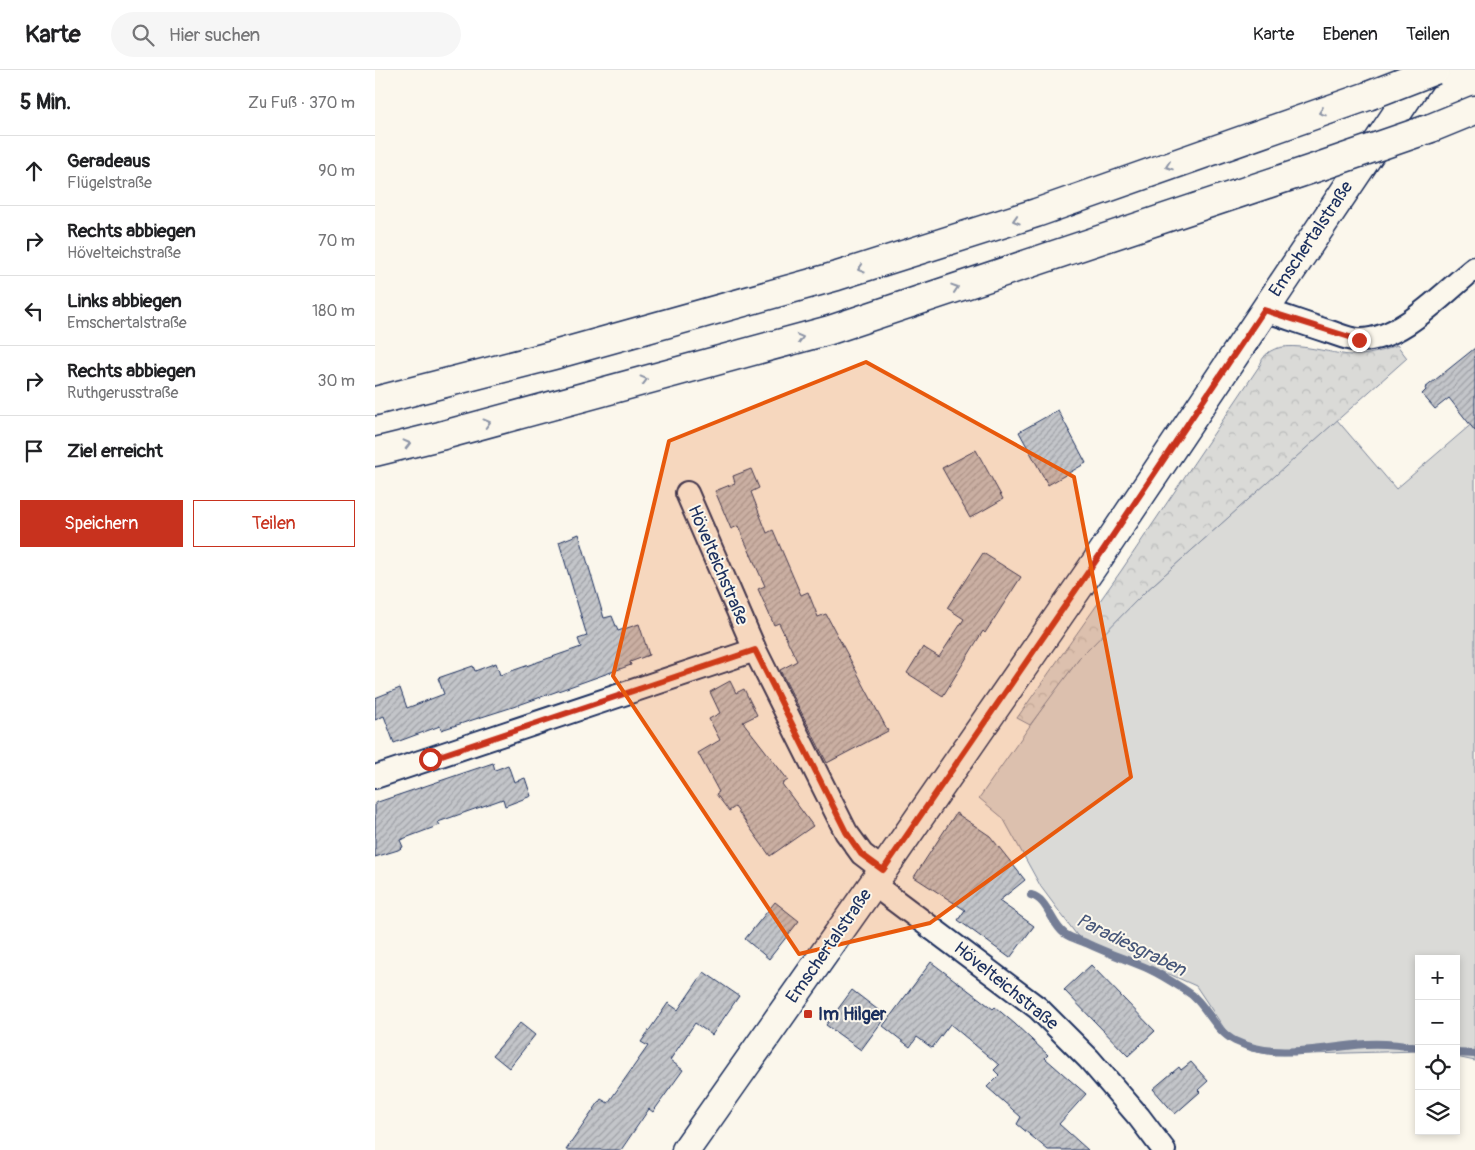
<!DOCTYPE html>
<html lang="de">
<head>
<meta charset="utf-8">
<style>
  body { margin:0; font-family:Pangolin,sans-serif; background:#f6f6f6; color:#202124 }
  .controls { position:absolute; right:15px; bottom:15px; display:grid; overflow:hidden; border-radius:0px; box-shadow:0 2px 8px #0003 }
  .controls button { width:45px; height:45px; display:grid; place-items:center; padding:0; border:0; border-bottom:1px solid #e0e0e0; background:#fff; color:#202124; font:25px sans-serif }
  .stop { position:absolute; width:15px; height:15px; margin:-11px; border:4px solid #c8321e; border-radius:50%; background:#fff }
  .stop.end { background:#c8321e; border-color:#fff; box-shadow:0 1px 5px #0008 }
  .list { margin:0; padding:0; list-style:none }
  h2 { display:flex; justify-content:space-between; align-items:center; height:65px; margin:0; padding:0 20px; font-size:21px }
  h2 small { font-size:16px; font-weight:400; color:#757577 }
  .list li { display:grid; grid-template-columns:32px 1fr auto; gap:15px; align-items:center; box-sizing:border-box; height:70px; padding:0 20px; border-top:1px solid #e0e0e0 }
  .list b { display:block; font-size:19px; white-space:nowrap }
  .list p { margin:0; font-size:16px; white-space:nowrap; color:#757577 }
  .list em { font-size:16px; font-style:normal; color:#757577 }
  .actions { display:flex; gap:10px; padding:15px 20px }
  .actions a { flex:1; padding:11px 0; border:1px solid #c8321e; border-radius:0px; text-align:center; font-size:18px; color:#c8321e }
  .actions .main { background:#c8321e; color:#fff }
  .icon { flex:none; width:28px; height:28px; fill:none; stroke:currentColor; stroke-width:2; stroke-linecap:round; stroke-linejoin:round }
  .map { position:relative; flex:none; width:1100px; height:1080px; overflow:hidden }
  header { display:flex; align-items:center; gap:30px; box-sizing:border-box; height:70px; padding:0 25px; background:#fff; border-bottom:1px solid #e0e0e0 }
  header strong { font-size:24px }
  nav { display:flex; gap:28px; margin-inline-start:auto; font-size:18px }
  .search { width:350px; height:45px; background:#f6f6f6; display:flex; align-items:center; gap:12px; box-sizing:border-box; padding:0 18px; border-radius:28px; color:#757577; font-size:19px }
  main { display:flex }
  aside { flex:1; background:#fff }
  .map>svg:first-child { display:block }
  .green { fill:#dadad7; stroke:#7a849a }
  .forest { fill:url(#forest-crowns); stroke:#7a849a }
  .lines { fill:none; stroke-linecap:round; stroke-linejoin:round }
  .stream { stroke:#747e96; stroke-width:8 }
  .building { fill:url(#building-hatch); stroke:#1b2f5e }
  .minor-casing { stroke:#1b2f5e; stroke-width:26 }
  .secondary-casing { stroke:#1b2f5e; stroke-width:31 }
  .trunk-casing { stroke:#1b2f5e; stroke-width:31 }
  .minor { stroke:#fbf7ec; stroke-width:22 }
  .secondary { stroke:#fbf7ec; stroke-width:28 }
  .trunk { stroke:#fbf7ec; stroke-width:28 }
  .trunk-bridge-casing { stroke:#1b2f5e; stroke-width:31; stroke-linecap:butt }
  .trunk-bridge { stroke:#fbf7ec; stroke-width:28 }
  .oneway { stroke:#8b93a5 }
  .route { stroke:#c8321e; stroke-width:6 }
  .marked { fill:#e8590c; fill-opacity:0.2; stroke:#e8590c; stroke-width:4; stroke-linejoin:round }
  .poi-dot { fill:#c8321e; stroke:#fbf7ec; stroke-width:2 }
  .labels { text-anchor:middle; dominant-baseline:central; stroke-width:4; stroke-linejoin:round; paint-order:stroke }
  .street-label { font-size:18px; fill:#1b2f5e; stroke:#fbf7ec }
  .poi-label { font-size:18px; font-weight:bold; fill:#1b2f5e; stroke:#fbf7ec; text-anchor:start }
  .water-label { font-size:19px; font-style:italic; fill:#47577a; stroke:#fbf7ec }
</style>
</head>
<body>
<header>
<strong>Karte</strong>
<div class="search"><svg class="icon" aria-label="search" viewBox="0 0 24 24"><circle cx="10" cy="10" r="6"/><path d="M15 15l6 6"/></svg>Hier suchen</div>
<nav><a>Karte</a><a>Ebenen</a><a>Teilen</a></nav>
</header>
<main>
<aside>
<h2>5 Min.<small>Zu Fuß · 370 m</small></h2>
<ul class="list">
<li><svg class="icon" aria-label="ahead" viewBox="0 0 24 24"><path d="M12 20V5M6 11l6-6 6 6"/></svg><div><b>Geradeaus</b><p>Flügelstraße</p></div><em>90 m</em></li>
<li><svg class="icon" aria-label="right" viewBox="0 0 24 24"><path d="M7 20v-9h11M14 6l5 5-5 5"/></svg><div><b>Rechts abbiegen</b><p>Hövelteichstraße</p></div><em>70 m</em></li>
<li><svg class="icon" aria-label="left" viewBox="0 0 24 24"><path d="M17 20v-9H6M10 6l-5 5 5 5"/></svg><div><b>Links abbiegen</b><p>Emschertalstraße</p></div><em>180 m</em></li>
<li><svg class="icon" aria-label="right" viewBox="0 0 24 24"><path d="M7 20v-9h11M14 6l5 5-5 5"/></svg><div><b>Rechts abbiegen</b><p>Ruthgerusstraße</p></div><em>30 m</em></li>
<li><svg class="icon" aria-label="arrive" viewBox="0 0 24 24"><path d="M6 21V4h12l-3 4 3 4H6"/></svg><div><b>Ziel erreicht</b></div></li>
</ul>
<div class="actions"><a class="main">Speichern</a><a>Teilen</a></div>
</aside>
<div class="map">
<svg width="1100" height="1080" viewBox="0 0 1100 1080">
  <defs>
    <pattern id="forest-crowns" width="20" height="18" patternUnits="userSpaceOnUse" patternTransform="scale(1.25)"><rect width="20" height="18" fill="#dadad7"/><path d="M2 6a3 3 0 1 1 6 0M12 15a3 3 0 1 1 6 0" fill="none" stroke="#babbbb"/></pattern>
    <pattern id="building-hatch" width="6" height="6" patternUnits="userSpaceOnUse" patternTransform="scale(1.25)"><rect width="6" height="6" fill="#c3c5c9"/><path d="M-1 1l2-2M0 6l6-6M5 7l2-2" fill="none" stroke="#9ea0a6"/></pattern>
  </defs>
  <rect width="100%" height="100%" fill="#fbf7ec"/>
  <filter id="ink" filterUnits="userSpaceOnUse"><feTurbulence type="fractalNoise" baseFrequency=".02" numOctaves="2"/><feDisplacementMap in="SourceGraphic" scale="10" xChannelSelector="R" yChannelSelector="G"/><feConvolveMatrix kernelMatrix="1 2 1 2 8 2 1 2 1" color-interpolation-filters="sRGB"/></filter>
  <g filter="url(#ink)">
    <path class="green" d="M962 350 1021 419 1100 351V991L1081 987V889H1044V981L899 985 876 981 853 964 821 916 794 904 779 905 704 868 666 817 628 748 604 728 678 623 704 589 728 564 770 522Z"/>
    <path class="forest" d="M1022 275 1032 288 770 522 704 589 655 655 642 648 746 501 885 295C895 261 951 284 976 285 993 286 1007 281 1022 275Z"/>
    <g class="lines">
      <path class="stream" d="M656 825C673 829 676 854 690 864 696 868 704 870 711 873 732 883 753 890 774 899 787 905 799 913 810 920 831 932 838 960 860 971 901 991 948 977 991 974 1008 973 1027 975 1044 978
        M1081 983 1100 984"/>
    </g>
    <path class="building" d="M1100 278V361L1074 328 1060 339 1047 324 1051 320 1050 318Z
      M683 340 711 393 673 415 644 362Z
      M601 380 628 429 595 448 567 398Z
      M376 399 384 418 376 422 392 463 398 460 426 525 433 522 443 547 451 544 513 661 452 693 405 600 422 591 404 553 399 555 383 519 390 516 363 456 356 459 340 421 360 413 358 406Z
      M204 464 229 548 237 546 243 561 264 554 274 585 255 592 256 595 138 637 66 660 65 656 19 673 9 646 0 650V628L25 618 32 638 69 624 63 608 98 596 100 601 121 593 125 605 206 577 203 569 212 566 184 472Z
      M608 483 646 507 610 563 608 561 568 626 532 603 548 577 564 587 589 549 572 538Z
      M355 611 361 623 369 619 382 645 368 652 413 710 407 714 438 756 395 786 360 737 354 741 341 724 344 722 323 683 345 670 334 649 345 643 335 622Z
      M118 693 120 700 133 695 139 712 150 708 156 726 130 736 128 729 63 752 65 755 25 770 28 777 23 780 0 787V733Z
      M581 743 615 766 650 810 624 831 659 856 635 888 583 850 590 840 539 807Z
      M400 832 424 851 394 889 370 869Z
      M556 892 618 939 620 937 640 954 673 985 670 988 711 1024 684 1054 713 1080H673L642 1054 646 1047 612 1017 624 1005 619 1000 624 995 575 954 557 978 542 967 535 977 508 956Z
      M716 895 780 961 753 986 689 920Z
      M329 902 364 926 337 965 320 953 295 990 308 1000 278 1042 274 1039 246 1080H191L226 1029 233 1033 273 976 266 972 293 933 303 940Z
      M477 920 511 946 486 980 451 955Z
      M145 953 160 965 134 998 118 985Z
      M816 992 833 1011 823 1020 825 1022 800 1044 778 1019 804 997 806 1000Z"/>
    <g class="lines">
      <defs>
        <path id="minor" d="M889 240C911 247 933 255 955 262 964 265 975 270 984 270 1026 271 1068 223 1100 198
          M312 423 380 580 471 762 487 784 508 800
          M0 707 380 580
          M498 814 663 938 714 989 764 1047 789 1080"/>
        <path id="secondary" d="M311 1080 508 800 721 492 1051 0"/>
        <path id="trunk" d="M1056 58 1100 40
          M0 331 179 285 462 206 661 143 993 26
          M0 382 65 366 455 260 946 96"/>
      </defs>
      <use href="#minor" class="minor-casing"/>
      <use href="#secondary" class="secondary-casing"/>
      <use href="#trunk" class="trunk-casing"/>
      <use href="#minor" class="minor"/>
      <use href="#secondary" class="secondary"/>
      <use href="#trunk" class="trunk"/>
      <defs>
        <path id="trunk-bridge" d="M993 26 1060 0
          M946 96 1056 58"/>
      </defs>
      <use href="#trunk-bridge" class="trunk-bridge-casing"/>
      <use href="#trunk-bridge" class="trunk-bridge"/>
    </g>
    <defs><path id="oneway-chevron" d="M-2-3.5L2.5 0L-2 3.5" fill="none" stroke-width="1.6" stroke-linecap="round" stroke-linejoin="round" transform="scale(1.25)"/></defs>
    <g class="oneway">
      <use href="#oneway-chevron" transform="translate(947 42) rotate(161)"/>
      <use href="#oneway-chevron" transform="translate(794 96) rotate(161)"/>
      <use href="#oneway-chevron" transform="translate(641 150) rotate(163)"/>
      <use href="#oneway-chevron" transform="translate(486 199) rotate(163)"/>
      <use href="#oneway-chevron" transform="translate(580 218) rotate(-18)"/>
      <use href="#oneway-chevron" transform="translate(425 268) rotate(-15)"/>
      <use href="#oneway-chevron" transform="translate(269 310) rotate(-15)"/>
      <use href="#oneway-chevron" transform="translate(112 353) rotate(-15)"/>
      <use href="#oneway-chevron" transform="translate(32 374) rotate(-14)"/>
    </g>
  </g>
  <g class="lines" filter="url(#ink)">
    <path class="route" d="M55 689 380 580 471 762 486 784 508 800 720 492 889 240 984 270"/>
  </g>
  <path class="marked" d="M491 292 699 407 756 707 555 853 424 884 238 606 294 371Z"/>
  <rect class="poi-dot" x="428" y="939" width="10" height="10" rx="2.5"/>
  <g class="labels">
    <g class="street-label">
      <text transform="translate(936 169) rotate(-56)">Emschertalstraße</text>
      <text transform="translate(343 495) rotate(67)">Hövelteichstraße</text>
      <text transform="translate(454 876) rotate(-55)">Emschertalstraße</text>
      <text transform="translate(631 916) rotate(39)">Hövelteichstraße</text>
    </g>
    <g class="poi-label">
      <text x="443" y="944">Im Hilger</text>
    </g>
    <g class="water-label">
      <text transform="translate(756 875) rotate(26)">Paradiesgraben</text>
    </g>
  </g>
</svg>
<div class="controls">
<button>+</button>
<button>−</button>
<button><svg class="icon" aria-label="locate" viewBox="0 0 24 24"><circle cx="12" cy="12" r="6"/><path d="M12 2v4M12 18v4M2 12h4M18 12h4"/></svg></button>
<button><svg class="icon" aria-label="layers" viewBox="0 0 24 24"><path d="M12 4l9 5-9 5-9-5zM3 14l9 5 9-5"/></svg></button>
</div>
<div class="stop" style="left:55px;top:689px"></div>
<div class="stop end" style="left:984px;top:270px"></div>
</div>
</main>
</body>
</html>
